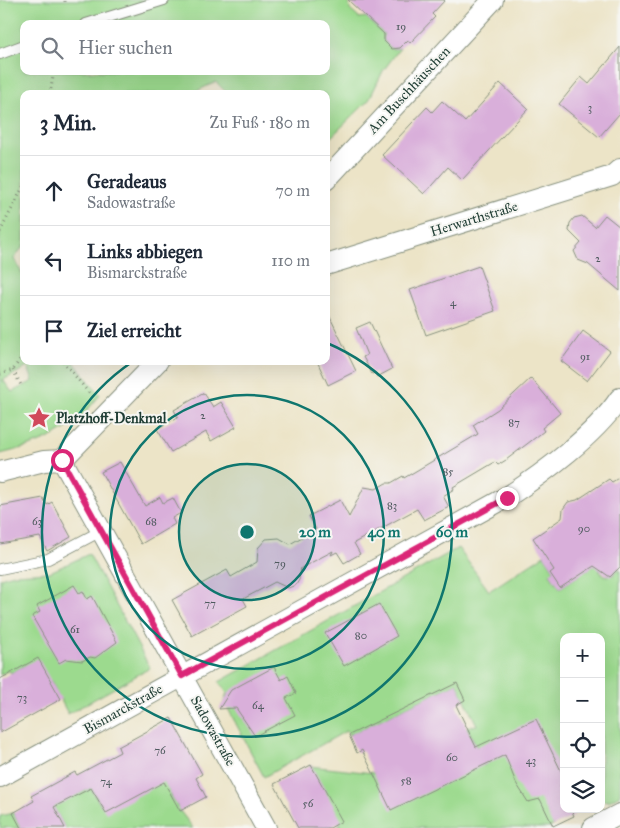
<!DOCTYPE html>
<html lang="de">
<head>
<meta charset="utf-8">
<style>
  body { margin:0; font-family:"IM FELL Great Primer",serif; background:#f2f2f3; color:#1f2937 }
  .controls { position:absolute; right:15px; bottom:15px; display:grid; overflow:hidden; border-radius:10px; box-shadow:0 5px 20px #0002 }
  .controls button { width:45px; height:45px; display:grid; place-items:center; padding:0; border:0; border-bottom:1px solid #e0e1e3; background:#fff; color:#1f2937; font:25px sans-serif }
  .stop { position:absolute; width:15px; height:15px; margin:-11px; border:4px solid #db2777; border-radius:50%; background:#fff }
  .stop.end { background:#db2777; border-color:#fff; box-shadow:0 1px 5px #0008 }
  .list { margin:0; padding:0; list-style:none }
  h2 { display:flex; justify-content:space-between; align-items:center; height:65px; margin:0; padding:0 20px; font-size:21px }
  h2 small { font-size:16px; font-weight:400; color:#747a83 }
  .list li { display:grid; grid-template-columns:32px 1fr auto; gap:15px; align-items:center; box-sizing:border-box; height:70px; padding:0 20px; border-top:1px solid #e0e1e3 }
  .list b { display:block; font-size:19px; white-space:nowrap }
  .list p { margin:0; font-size:16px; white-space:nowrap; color:#747a83 }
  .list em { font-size:16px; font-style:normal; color:#747a83 }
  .icon { flex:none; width:28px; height:28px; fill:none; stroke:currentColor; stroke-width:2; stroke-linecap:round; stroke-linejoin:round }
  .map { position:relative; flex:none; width:620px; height:828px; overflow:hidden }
  .search { position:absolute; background:#fff; box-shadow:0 5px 20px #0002; left:20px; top:20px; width:310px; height:55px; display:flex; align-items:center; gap:12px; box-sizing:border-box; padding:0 18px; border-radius:10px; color:#747a83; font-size:19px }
  .panel { position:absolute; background:#fff; box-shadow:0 5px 20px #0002; left:20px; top:90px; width:310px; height:275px; border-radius:10px }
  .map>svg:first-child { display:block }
  .green { fill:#9cda8e; stroke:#5e8c61; fill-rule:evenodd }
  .building { fill:#d9afda }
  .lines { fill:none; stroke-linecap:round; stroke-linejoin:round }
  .lane-casing { stroke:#86907e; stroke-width:12 }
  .street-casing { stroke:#86907e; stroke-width:22 }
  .path { stroke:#86907e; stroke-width:3; stroke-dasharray:1 4; stroke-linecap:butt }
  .lane { stroke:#fff; stroke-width:10 }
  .street { stroke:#fff; stroke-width:20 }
  .route { stroke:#db2777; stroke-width:6 }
  .ring { fill:none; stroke:#0f766e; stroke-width:2.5 }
  .labels { text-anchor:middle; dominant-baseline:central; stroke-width:4; stroke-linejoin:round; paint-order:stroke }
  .number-label { font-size:11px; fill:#4e5a5e }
  .street-label { font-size:14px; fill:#1f3d34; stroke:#f6f6f2 }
  .poi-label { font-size:14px; font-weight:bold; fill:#1f3d34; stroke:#f6f6f2; text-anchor:start }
  .centre { fill:#0f766e; stroke:#f6f6f2; stroke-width:2.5 }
  .ring-label { font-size:15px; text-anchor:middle; font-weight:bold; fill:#0f766e; stroke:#f6f6f2; stroke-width:4; stroke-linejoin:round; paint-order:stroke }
</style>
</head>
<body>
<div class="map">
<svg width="620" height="828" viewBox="0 0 620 828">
  <rect width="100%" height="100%" fill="#f6f6f2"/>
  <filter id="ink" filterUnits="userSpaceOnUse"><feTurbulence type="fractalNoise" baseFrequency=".02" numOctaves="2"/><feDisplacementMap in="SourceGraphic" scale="10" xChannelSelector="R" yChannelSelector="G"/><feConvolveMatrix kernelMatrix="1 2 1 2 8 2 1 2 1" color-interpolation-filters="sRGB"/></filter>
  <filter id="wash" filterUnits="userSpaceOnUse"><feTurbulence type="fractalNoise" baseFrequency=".0096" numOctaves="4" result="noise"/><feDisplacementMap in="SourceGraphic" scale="20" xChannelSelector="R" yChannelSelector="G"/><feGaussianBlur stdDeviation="1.12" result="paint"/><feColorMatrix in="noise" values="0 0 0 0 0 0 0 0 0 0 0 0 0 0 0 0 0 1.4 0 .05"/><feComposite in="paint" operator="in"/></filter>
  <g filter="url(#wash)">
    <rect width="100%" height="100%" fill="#ece4c7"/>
    <path class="green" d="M0 0H352L349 3 350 10 359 18 366 17 384 34V41L392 49 400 48 383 71 369 100 326 142V94H228L216 82 190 94H24V245L14 259 24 277V361H73L100 395C70 433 46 443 0 454ZM24 24H326V71H24ZM28 367 33 381 12 392 3 380Z
      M458 548 489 591 544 555 554 570 550 574 560 588 598 563 600 572 606 576 613 575 617 569H620V795L609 801 601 800V637H564V799L553 826 548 828H336L341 825 309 766 373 773 485 765 467 727 477 725 457 683 349 735 346 731 264 777 224 701 227 693 219 682Z
      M89 554 150 668 68 714 51 681 26 665 11 673 9 670 0 675V578L14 574 50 572Z
      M174 763 169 792 180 811 193 828H65L53 806 91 788 100 804Z
      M13 813 21 828H0V816Z"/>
    <g id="blocks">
      <path class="building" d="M348 0H445L432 14 435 17 410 43 408 40 400 48 392 49 384 41V34Z
        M620 47V113L599 137 559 104 581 77 589 84Z
        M500 83 528 109 462 180 448 167 424 194 382 155 427 107 432 112 442 101 465 122Z
        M605 215 620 227V291L588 264 578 260 574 251 581 243 569 231 570 223 574 218 582 216 595 227Z
        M479 266 495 311 426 335 410 290Z
        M326 309 356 371 328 385 317 361H326Z
        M370 322 392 369 377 377 375 373 372 374 363 357 367 355 356 328Z
        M583 331 610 351 587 381 561 361Z
        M531 378 560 413 542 428 544 431 506 460 498 465 495 462 453 487 454 489 443 496 449 507 424 520 417 509 354 543 360 554 344 563 337 552 331 555 333 551 301 568 299 580 296 585 288 588 275 582 243 599 247 606 192 636 172 600 227 570 231 577 257 562 258 548 266 539 279 538 290 544 316 529 309 516 340 500 349 517 364 487 376 489 386 483H391L403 476 404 478 478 434 473 425 498 409Z
        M204 393 213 407 221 402 236 427 211 441 206 432 171 452 157 429 178 417 174 410Z
        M120 462 145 506 160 497 163 503 173 498 181 513 172 518 175 524 141 544 101 472Z
        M620 477V567L610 577 594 566 560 588 550 573 554 570 533 538 562 518 563 509 568 502 577 500 609 479 612 482Z
        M43 498 47 505 52 502 71 537 47 551 40 537 0 544V506Z
        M74 585 79 593 83 591 87 599 92 596 117 642 95 658 90 657 82 661 66 659 59 663 32 616 40 612 37 606Z
        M379 604 397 636 344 666 325 633Z
        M38 658 61 699 0 733V679Z
        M274 667 281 680 288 676 296 693 286 698 295 715 255 736 236 708 219 709 231 690Z
        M457 683 465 700 456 705 476 747 536 719 564 777V784L560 785 564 794V809H571L574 816 553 826 540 799 528 802 516 783 505 755 391 810 362 750 357 753 349 735Z
        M171 718 202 774 196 778 206 797 180 811 164 782 106 813 91 788 54 807 65 828H21L13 813 34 801 31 796 75 772 77 775 120 752 118 747Z
        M311 765 342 821 330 828H298L274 784Z"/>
    </g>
  </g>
  <g filter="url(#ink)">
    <use href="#blocks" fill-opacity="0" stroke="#86907e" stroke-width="1"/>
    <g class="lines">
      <defs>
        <path id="lane" d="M86 24 164 0
          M0 54 24 45
          M0 569 48 559 101 531"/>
        <path id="street" d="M326 180 493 0
          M326 265 612 176 620 169
          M62 460 266 828
          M62 460 158 361
          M0 472 44 461 62 460
          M0 777 507 497C544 473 595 435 620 398
          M593 828 620 814"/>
      </defs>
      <use href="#lane" class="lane-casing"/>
      <use href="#street" class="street-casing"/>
      <path class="path" d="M65 2V0
        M50 94 54 71
        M0 232 24 185
        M63 361 93 398
        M13 370 22 387
        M0 374 13 370 24 353"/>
      <use href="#lane" class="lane"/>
      <use href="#street" class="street"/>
    </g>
  </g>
  <g class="lines" filter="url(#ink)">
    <path class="route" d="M62 460 182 676 507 498"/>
  </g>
  <circle cx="247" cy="532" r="68" fill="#0f766e" fill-opacity=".12"/>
  <g class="ring">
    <circle cx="247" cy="532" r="68"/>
    <circle cx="247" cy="532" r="137"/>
    <path d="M327 343A205 205 0 1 1 132 362"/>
  </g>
  <defs>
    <symbol id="sight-bare" viewBox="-9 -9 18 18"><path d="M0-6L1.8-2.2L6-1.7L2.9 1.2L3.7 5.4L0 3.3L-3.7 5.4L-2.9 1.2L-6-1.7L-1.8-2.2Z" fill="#d1495b" stroke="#f6f6f2" stroke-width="2.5" paint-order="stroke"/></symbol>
  </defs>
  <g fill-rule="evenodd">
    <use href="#sight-bare" x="23" y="402" width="32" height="32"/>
  </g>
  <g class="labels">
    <g class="number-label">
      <text x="401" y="26">19</text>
      <text x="590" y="107">3</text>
      <text x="598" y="258">2</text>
      <text x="453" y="302">4</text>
      <text x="585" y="356">91</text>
      <text x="203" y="415">2</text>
      <text x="514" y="422">87</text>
      <text x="448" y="471">85</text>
      <text x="392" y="505">83</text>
      <text x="37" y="521">63</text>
      <text x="151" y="521">68</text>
      <text x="584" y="528">90</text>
      <text x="280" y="563">79</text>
      <text x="210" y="603">77</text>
      <text x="75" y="629">61</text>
      <text x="361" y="635">80</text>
      <text x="22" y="697">73</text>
      <text x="258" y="705">64</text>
      <text x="160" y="750">76</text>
      <text x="452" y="757">60</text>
      <text x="531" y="760">43</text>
      <text x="406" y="780">58</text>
      <text x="106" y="781">74</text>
      <text x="308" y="803">56</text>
    </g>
    <g class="street-label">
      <text transform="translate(409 90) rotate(-47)">Am Buschhäuschen</text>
      <text transform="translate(474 219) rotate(-17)">Herwarthstraße</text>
      <text transform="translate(123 709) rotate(-29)">Bismarckstraße</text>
      <text transform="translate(213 731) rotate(61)">Sadowastraße</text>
    </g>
    <g class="poi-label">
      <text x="56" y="418">Platzhoff-Denkmal</text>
    </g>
  </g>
  <circle cx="247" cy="532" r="8" class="centre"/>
  <g class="ring-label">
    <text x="315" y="537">20 m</text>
    <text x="384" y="537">40 m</text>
    <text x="452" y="537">60 m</text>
  </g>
</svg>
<div class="controls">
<button>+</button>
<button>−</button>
<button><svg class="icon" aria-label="locate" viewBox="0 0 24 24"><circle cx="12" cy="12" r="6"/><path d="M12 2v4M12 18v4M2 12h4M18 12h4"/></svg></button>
<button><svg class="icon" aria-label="layers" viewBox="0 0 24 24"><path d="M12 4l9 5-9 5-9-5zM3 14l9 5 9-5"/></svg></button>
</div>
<div class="stop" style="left:62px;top:460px"></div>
<div class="stop end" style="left:507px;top:498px"></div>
<div class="search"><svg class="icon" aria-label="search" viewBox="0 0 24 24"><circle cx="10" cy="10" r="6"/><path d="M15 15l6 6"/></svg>Hier suchen</div>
<section class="panel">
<h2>3 Min.<small>Zu Fuß · 180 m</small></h2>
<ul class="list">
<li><svg class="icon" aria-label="ahead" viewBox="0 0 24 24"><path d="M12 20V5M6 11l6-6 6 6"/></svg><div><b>Geradeaus</b><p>Sadowastraße</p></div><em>70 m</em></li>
<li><svg class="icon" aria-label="left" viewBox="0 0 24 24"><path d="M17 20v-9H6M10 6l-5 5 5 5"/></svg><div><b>Links abbiegen</b><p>Bismarckstraße</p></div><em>110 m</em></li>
<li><svg class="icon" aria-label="arrive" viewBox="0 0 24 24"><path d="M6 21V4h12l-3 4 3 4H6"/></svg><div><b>Ziel erreicht</b></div></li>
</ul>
</section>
</div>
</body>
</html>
